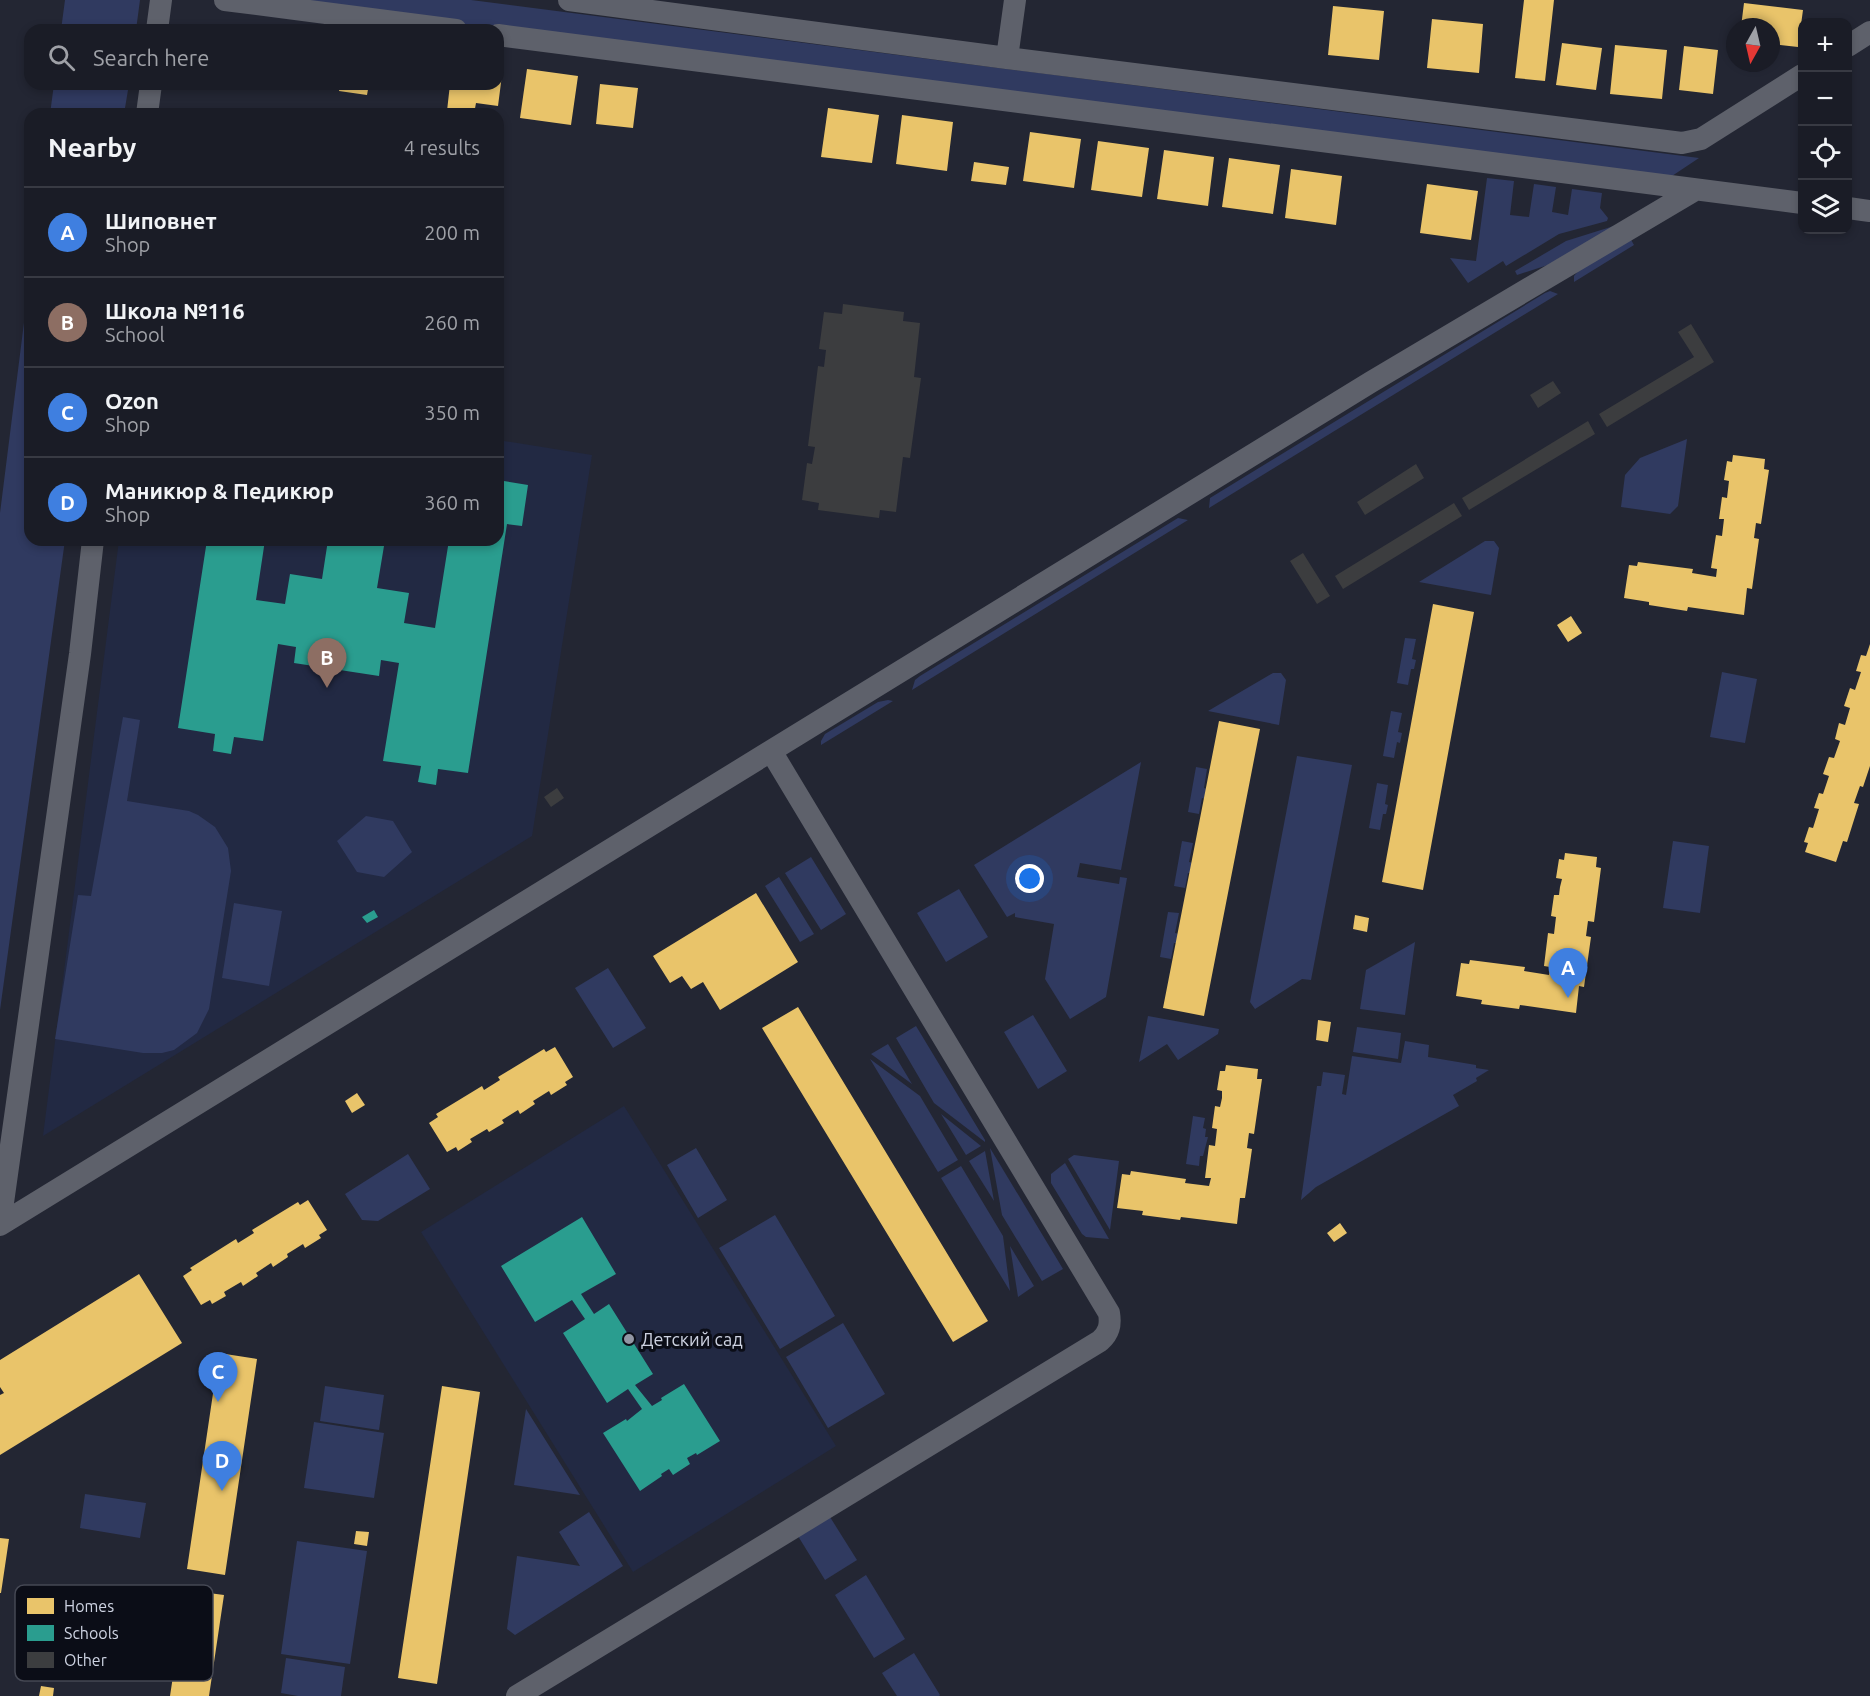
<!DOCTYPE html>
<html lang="en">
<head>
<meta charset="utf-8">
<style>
  body { margin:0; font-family:Ubuntu,sans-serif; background:#272932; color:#f1f3f6 }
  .controls { position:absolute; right:18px; top:18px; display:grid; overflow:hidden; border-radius:12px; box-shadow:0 3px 9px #0003 }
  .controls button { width:54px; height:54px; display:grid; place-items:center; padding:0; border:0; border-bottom:2px solid #383a43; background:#1a1c26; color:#f1f3f6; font:30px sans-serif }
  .compass { position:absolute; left:1726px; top:18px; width:54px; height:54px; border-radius:50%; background:#1a1c26; box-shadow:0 3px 9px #0003; rotate:188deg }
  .you { position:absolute; left:1030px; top:879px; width:21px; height:21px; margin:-15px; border:4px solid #fff; border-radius:50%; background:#1a73e8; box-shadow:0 0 0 9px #1a73e833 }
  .badge { display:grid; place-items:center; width:39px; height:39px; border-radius:50%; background:#ea580c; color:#fff; font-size:20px; font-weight:700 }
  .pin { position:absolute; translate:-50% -50px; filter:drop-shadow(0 2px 3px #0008) }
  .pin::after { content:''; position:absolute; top:32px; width:21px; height:18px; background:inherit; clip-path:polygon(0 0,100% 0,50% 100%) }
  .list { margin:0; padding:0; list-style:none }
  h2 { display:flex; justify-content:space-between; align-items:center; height:78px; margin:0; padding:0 24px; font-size:26px }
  h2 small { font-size:20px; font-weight:400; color:#9fa1a7 }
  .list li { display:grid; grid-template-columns:39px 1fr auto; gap:18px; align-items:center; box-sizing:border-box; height:90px; padding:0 24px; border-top:2px solid #383a43 }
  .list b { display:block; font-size:22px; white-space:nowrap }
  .list p { margin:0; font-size:20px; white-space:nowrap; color:#9fa1a7 }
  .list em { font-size:20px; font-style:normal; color:#9fa1a7 }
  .icon { flex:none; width:33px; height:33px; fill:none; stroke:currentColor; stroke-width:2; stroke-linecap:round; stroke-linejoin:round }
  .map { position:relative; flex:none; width:1870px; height:1696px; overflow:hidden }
  .search { position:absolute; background:#1a1c26; box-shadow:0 3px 9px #0003; left:24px; top:24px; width:480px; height:66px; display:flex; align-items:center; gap:15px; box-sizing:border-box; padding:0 21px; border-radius:18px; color:#9fa1a7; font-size:22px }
  .panel { position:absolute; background:#1a1c26; box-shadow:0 3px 9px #0003; left:24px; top:108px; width:480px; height:438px; border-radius:18px }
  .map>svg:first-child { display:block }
  .built { fill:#222943 }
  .green { fill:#303a60 }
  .homes { fill:#e9c46a }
  .schools { fill:#2a9d8f }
  .building { fill:#3c3d3f }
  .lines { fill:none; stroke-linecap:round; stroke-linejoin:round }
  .minor { stroke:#5e616b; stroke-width:22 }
  .poi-dot { fill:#9296a4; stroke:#0b0d17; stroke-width:2 }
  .labels { text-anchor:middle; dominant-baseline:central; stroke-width:6; stroke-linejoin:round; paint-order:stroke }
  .poi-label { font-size:18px; fill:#cdd2e1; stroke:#0b0d17; text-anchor:start }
  .key { fill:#0b0d17; stroke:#454854; stroke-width:1.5 }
  .key-label { font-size:16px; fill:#cdd2e1 }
</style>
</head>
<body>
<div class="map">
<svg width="1870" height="1696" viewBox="0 0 1870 1696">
  <rect width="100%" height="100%" fill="#232633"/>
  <path class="built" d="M498 440 592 455 532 836 43 1136 119 540H498Z
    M624 1106 836 1446 633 1572 421 1232Z"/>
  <path class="green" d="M65 0H140L136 30H61Z
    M265 0H471L1699 158 1666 180Z
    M54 84H129L124 114H50Z
    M1487 178 1514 181 1510 215 1529 217 1534 184 1556 187 1552 212 1568 215 1572 189 1602 193 1600 208 1608 218 1607 221 1559 234 1506 266 1503 261 1468 283 1450 258 1476 261Z
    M1617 225 1548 265 1517 275 1515 271 1566 241Z
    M1630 238 1634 245 1574 282V276L1580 269Z
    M30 275V540H65L0 1010V513Z
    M1550 291 1558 294 1209 508 1210 498 1545 293Z
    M1687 439 1678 506 1670 514 1621 507 1625 475 1640 458Z
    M1178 518 1188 520 912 690 915 680 920 676Z
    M1485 541H1494L1499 548 1491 595 1419 582Z
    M1405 638 1416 639 1412 659 1416 660 1414 669H1411L1408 685 1397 683Z
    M1722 672 1757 679 1745 743 1710 737Z
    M1273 673H1281L1286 680 1279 725 1208 711Z
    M888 700 893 701 821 745V741L825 734 878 702Z
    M1391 711 1402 713 1398 732 1402 733 1400 743 1397 742 1394 758 1383 756Z
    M123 717 140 720 127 801 189 811 198 815 215 827 228 848 231 871 209 1009 197 1033 174 1050 162 1053H143L55 1039 78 895 91 896Z
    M1297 756 1352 765 1311 980 1302 979 1255 1009 1250 1002Z
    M1141 762 1121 870 1080 863 1077 877 1119 884 1120 877 1127 878 1106 997 1070 1019 1045 979 1054 924 1015 917V913L1007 917 974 865Z
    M1196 767 1207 769 1204 788 1207 789 1205 799 1202 798 1199 814 1188 812Z
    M1377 783 1388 785 1385 804 1388 805 1386 814H1383L1380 830 1369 828Z
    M366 816 393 821 412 852 384 877 357 872 337 841Z
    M1182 841 1193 843 1189 862 1193 863 1191 873H1188L1185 888 1174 886Z
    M1673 841 1709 846 1700 913 1663 908Z
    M811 857 846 914 821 930 785 873Z
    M779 877 814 934 800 942 765 886Z
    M959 889 988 937 946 962 917 913Z
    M234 903 282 911 269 986 222 978Z
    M1168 912 1179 913 1175 933 1179 934 1177 943H1174L1171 959 1160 957Z
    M1415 942 1405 1015 1360 1009 1366 970Z
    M608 968 646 1028 613 1048 575 988Z
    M1033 1015 1067 1071 1038 1089 1004 1032Z
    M1148 1016 1219 1029 1218 1034 1178 1060 1167 1044 1139 1062Z
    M916 1026 985 1140V1142L934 1103 896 1038Z
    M1357 1027 1401 1033 1398 1059 1353 1052Z
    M1405 1041 1429 1045 1428 1057 1476 1065V1068L1489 1070 1476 1078 1477 1081 1453 1095 1459 1106 1316 1187 1301 1200 1317 1086H1321L1323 1072 1345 1075 1342 1094 1346 1095 1352 1056 1401 1063Z
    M888 1044 912 1084 871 1054Z
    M870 1059 920 1096 958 1160 938 1172Z
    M941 1114 981 1146 966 1155Z
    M1193 1116 1205 1118 1203 1128 1206 1129 1205 1137H1208L1203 1156H1200L1199 1166 1186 1164Z
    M696 1148 727 1200 698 1218 667 1165Z
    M990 1148 1063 1269 1042 1281 1002 1215Z
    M985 1151 994 1201 969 1161Z
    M408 1154 430 1189 378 1221 362 1220 345 1194Z
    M1074 1155 1119 1161 1110 1230 1068 1159Z
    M1065 1163 1109 1239 1086 1237 1082 1234 1051 1183V1174Z
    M961 1166 1003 1236 1010 1291 941 1178Z
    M775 1215 835 1316 780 1349 719 1248Z
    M1010 1246 1034 1286 1018 1297Z
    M843 1323 885 1394 828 1428 786 1357Z
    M325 1386 384 1395 379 1430 320 1421Z
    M526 1409 580 1495 514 1485Z
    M314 1422 384 1433 374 1498 304 1488Z
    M85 1494 146 1503 140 1538 80 1528Z
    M589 1512 623 1566 515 1635 507 1629 517 1556 580 1566 559 1532Z
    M830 1517 857 1560 825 1580 798 1536Z
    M297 1541 367 1551 350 1664 281 1654Z
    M866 1575 905 1639 874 1658 835 1595Z
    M914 1653 940 1695 939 1696H897L882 1673Z
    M286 1658 345 1667 341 1696H298L281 1693Z"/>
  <path class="homes" d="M1524 0H1554L1545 81 1515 78Z
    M1744 3 1803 10 1798 47 1771 44V27H1741Z
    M1333 6 1384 11 1379 60 1328 55Z
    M1432 19 1483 24 1479 73 1427 68Z
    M1562 43 1602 48 1596 90 1556 85Z
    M1615 45 1667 50 1662 99 1610 94Z
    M1684 46 1718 50 1713 94 1679 90Z
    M527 69 578 76 571 125 520 118Z
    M498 75H502L498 106 476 103 474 114 447 111 450 84H498Z
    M340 84H369L367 95 339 91Z
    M600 84 638 88 633 128 596 124Z
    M828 108 879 115 872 163 821 157Z
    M902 115 953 122 947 171 896 164Z
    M1030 132 1081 139 1074 188 1023 181Z
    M1098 141 1149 148 1142 197 1091 190Z
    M1164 150 1214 157 1208 206 1157 199Z
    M1229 158 1280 165 1273 214 1222 207Z
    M974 162 1009 167 1006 185 971 181Z
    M1291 169 1342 176 1336 225 1285 218Z
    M1427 184 1478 191 1471 240 1420 233Z
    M1733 455 1765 459 1764 469 1769 470 1761 524 1756 523 1754 538 1759 539 1752 589 1747 588 1744 615 1688 607 1687 611 1649 605V602L1624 598 1629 565 1637 566 1638 562 1693 569 1692 573 1716 577 1717 569 1711 568 1716 535 1722 536 1724 519H1719L1722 497 1727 498 1729 481 1724 480 1727 461 1732 462Z
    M1433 604 1474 612 1423 890 1382 882Z
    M1571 616 1582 633 1568 642 1557 625Z
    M1870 644V766L1863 787 1860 786 1854 803 1859 804 1847 842 1843 841 1836 862 1805 852 1808 843 1804 842 1809 827 1813 828 1819 809 1814 808 1819 793 1823 794 1829 776 1823 774 1829 757 1834 758 1840 741 1835 739 1839 723 1845 725 1850 708 1844 706 1850 688 1855 690 1861 672 1856 671 1861 655 1866 656Z
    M1219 721 1260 729 1204 1016 1163 1008Z
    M1565 853 1597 857 1596 867 1601 868 1594 922 1588 921 1586 936 1591 937 1584 987 1579 986 1576 1013 1520 1005 1519 1009 1481 1004 1482 1000 1456 996 1461 963 1469 964 1470 960 1525 967 1524 971 1549 975 1550 967 1544 966 1548 933 1554 934 1556 917 1551 916 1554 895H1559L1560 887 1562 879 1556 878 1559 859 1564 860Z
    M756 893 798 962 720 1010 703 982 691 989 682 976 670 983 653 956Z
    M1355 915 1369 918 1367 932 1353 929Z
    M798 1007 988 1321 953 1342 762 1028Z
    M1318 1020 1331 1022 1328 1042 1316 1040Z
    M555 1047 573 1077 565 1082 567 1085 551 1095 549 1091 533 1101 535 1104 520 1114 518 1110 502 1120 504 1123 489 1132 487 1129 470 1139 472 1142 458 1151 456 1147 447 1152 429 1123 438 1117 436 1114 482 1086 484 1090 500 1080 498 1077 544 1049 546 1052Z
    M1226 1065 1258 1069 1257 1079H1262L1254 1134 1249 1133 1247 1148 1252 1149 1245 1198H1240L1237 1224 1181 1217 1180 1220 1142 1215 1143 1211 1117 1208 1122 1174 1130 1175 1131 1171 1186 1179 1185 1183 1209 1186 1211 1178H1205L1209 1145 1215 1146 1217 1129 1212 1128 1215 1106 1220 1107 1222 1098V1091L1217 1090 1220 1071H1225Z
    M357 1093 365 1105 352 1113 345 1101Z
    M308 1200 327 1230 319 1235 321 1238 305 1248 303 1244 287 1254 288 1257 273 1267 271 1263 256 1273 258 1276 243 1286 241 1282 224 1292 226 1296 212 1304 210 1300 201 1305 183 1276 192 1270 190 1268 236 1239 238 1243 254 1233 252 1230 298 1202 300 1205Z
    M1340 1223 1347 1233 1334 1242 1327 1233Z
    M139 1274 182 1343 0 1455V1395L4 1393 0 1387V1360Z
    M219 1353 257 1359 225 1575 187 1569Z
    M442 1386 480 1392 437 1684 398 1678Z
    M356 1531 369 1532 367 1546 354 1544Z
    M0 1538 9 1539 1 1593H0Z
    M186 1590 224 1595 209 1696H170Z
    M41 1686 54 1688 53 1696H39Z"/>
  <path class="schools" d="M498 480 528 485 522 526 507 524 468 773 438 769 436 785 418 782 421 766 383 761 399 663 381 660 379 676 294 663 296 647 278 644 263 741 234 737 231 754 213 751 215 734 178 728 207 540H265L256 600 285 604 290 574 322 579 328 540H385L377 588 409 593 404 623 435 628 449 540H498Z
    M374 910 378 917 367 923 362 917Z
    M582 1217 616 1274 581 1294 594 1314 609 1304 653 1374 635 1385 652 1406 662 1400 661 1398 684 1384 720 1441 697 1455 696 1453 687 1458 690 1464 673 1475 669 1469 661 1474 662 1476 640 1491 603 1433 626 1419 627 1421 642 1409 628 1389 607 1403 563 1333 585 1319 572 1300 535 1322 501 1266Z"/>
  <path class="building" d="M843 304 904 312 903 321 920 323 914 377 921 378 910 458 903 457 896 512 880 510 879 518 818 510 819 503 802 500 807 463 812 464 815 447 808 446 818 366 824 367 826 350 819 349 824 312 842 314Z
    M1691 324 1714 362 1607 427 1599 414 1694 357 1678 332Z
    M1553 381 1561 393 1538 408 1530 395Z
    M1588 421 1595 434 1469 510 1462 498Z
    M1416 464 1424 478 1365 515 1357 502Z
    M1454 503 1462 516 1343 589 1335 576Z
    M1303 553 1330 596 1317 604 1290 561Z
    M557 788 564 798 551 807 544 797Z"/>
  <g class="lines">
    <path class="minor" d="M225 0 456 30
      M569 0 1007 58
      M1015 0 1007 58 1682 143 1701 139 1802 75
      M157 30 161 0
      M498 35 1802 203
      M1848 46 1870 32
      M147 114 151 84
      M1848 208 1870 211
      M0 1224 80 654 93 540
      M0 1225 1371 382 1695 190
      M517 1696 1100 1341C1109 1333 1111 1325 1109 1313L771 751"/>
  </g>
  <circle class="poi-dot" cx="629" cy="1339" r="6"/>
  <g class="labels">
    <g class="poi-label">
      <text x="641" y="1339">Детский сад</text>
    </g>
  </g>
  <rect x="15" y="1585" width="198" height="96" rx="9" class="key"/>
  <rect x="27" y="1598" width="27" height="16" fill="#e9c46a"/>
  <rect x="27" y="1625" width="27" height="16" fill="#2a9d8f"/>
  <rect x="27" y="1652" width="27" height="16" fill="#3c3d3f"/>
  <g class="key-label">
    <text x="64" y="1612">Homes</text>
    <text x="64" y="1639">Schools</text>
    <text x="64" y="1666">Other</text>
  </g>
</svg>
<div class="controls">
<button>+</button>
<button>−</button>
<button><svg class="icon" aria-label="locate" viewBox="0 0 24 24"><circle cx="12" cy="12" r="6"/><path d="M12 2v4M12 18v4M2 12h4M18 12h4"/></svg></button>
<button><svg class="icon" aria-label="layers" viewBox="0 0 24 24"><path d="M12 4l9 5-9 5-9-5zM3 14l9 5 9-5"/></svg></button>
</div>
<svg class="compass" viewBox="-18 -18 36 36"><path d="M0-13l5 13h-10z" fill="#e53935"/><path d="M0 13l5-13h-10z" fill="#9fa1a7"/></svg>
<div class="you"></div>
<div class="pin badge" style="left:1568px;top:998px;background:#3f7fe0">A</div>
<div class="pin badge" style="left:327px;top:688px;background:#8d6e63">B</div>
<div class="pin badge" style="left:218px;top:1402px;background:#3f7fe0">C</div>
<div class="pin badge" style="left:222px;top:1491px;background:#3f7fe0">D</div>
<div class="search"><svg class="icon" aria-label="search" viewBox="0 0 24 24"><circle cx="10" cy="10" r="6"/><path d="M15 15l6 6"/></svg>Search here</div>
<section class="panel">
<h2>Nearby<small>4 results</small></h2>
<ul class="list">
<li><span class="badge" style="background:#3f7fe0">A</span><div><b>Шиповнет</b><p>Shop</p></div><em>200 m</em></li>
<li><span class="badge" style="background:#8d6e63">B</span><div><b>Школа №116</b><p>School</p></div><em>260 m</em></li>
<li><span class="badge" style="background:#3f7fe0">C</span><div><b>Ozon</b><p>Shop</p></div><em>350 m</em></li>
<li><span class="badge" style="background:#3f7fe0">D</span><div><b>Маникюр &amp; Педикюр</b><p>Shop</p></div><em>360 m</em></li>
</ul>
</section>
</div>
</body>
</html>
